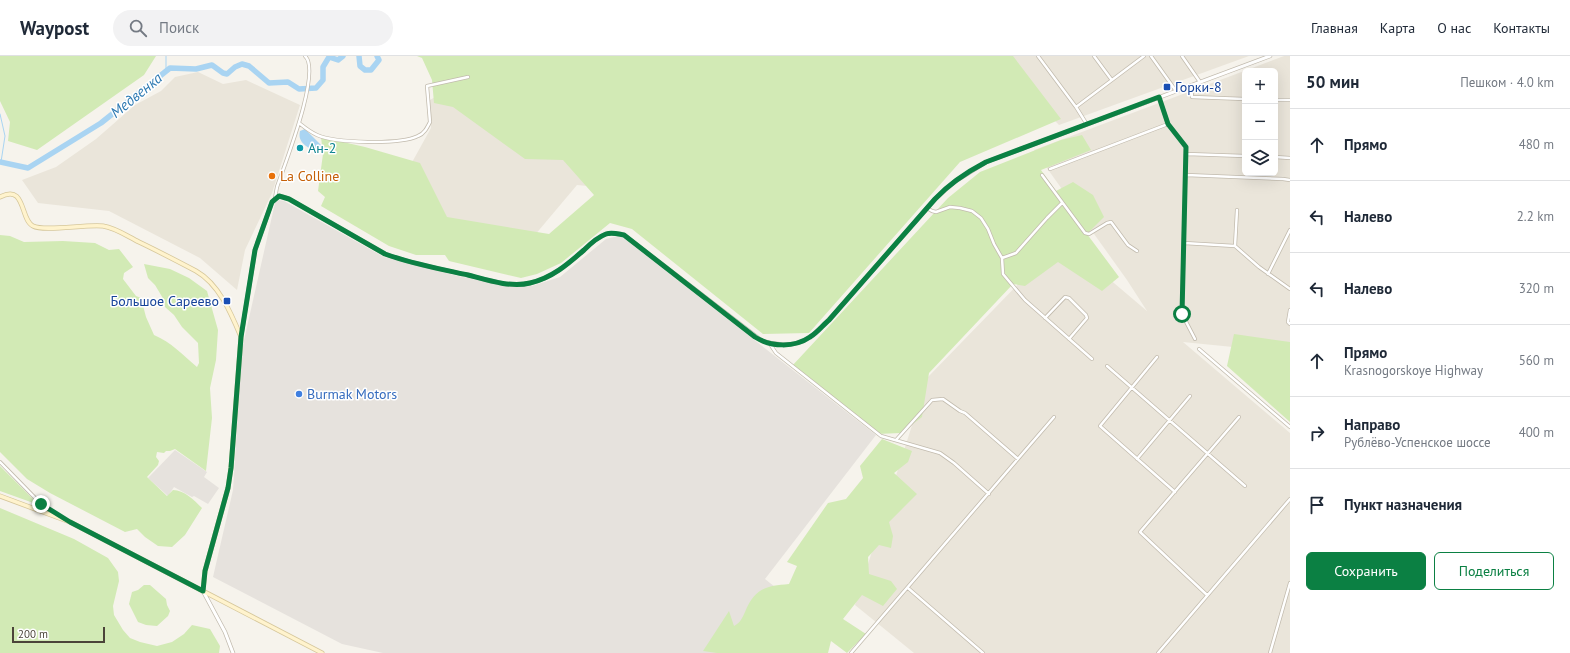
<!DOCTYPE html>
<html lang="ru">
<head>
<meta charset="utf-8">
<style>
  body { margin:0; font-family:"PT Sans",sans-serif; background:#f2f2f3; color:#1f2937 }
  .controls { position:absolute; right:12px; top:12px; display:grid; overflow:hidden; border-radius:6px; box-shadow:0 4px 16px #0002 }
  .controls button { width:36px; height:36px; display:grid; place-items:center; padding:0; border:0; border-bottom:1px solid #e0e1e3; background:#fff; color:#1f2937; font:20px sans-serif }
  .scale { position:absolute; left:12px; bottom:10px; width:93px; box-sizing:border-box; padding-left:4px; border:2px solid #4b4439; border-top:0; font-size:11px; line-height:14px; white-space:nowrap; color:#4b4439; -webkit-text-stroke:3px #fff; paint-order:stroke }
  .stop { position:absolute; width:12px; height:12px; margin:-9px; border:3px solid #0b8043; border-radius:50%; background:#fff }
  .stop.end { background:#0b8043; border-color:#fff; box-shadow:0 1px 4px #0008 }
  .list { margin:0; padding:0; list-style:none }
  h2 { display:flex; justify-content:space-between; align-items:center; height:52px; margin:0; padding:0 16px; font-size:17px }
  h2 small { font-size:13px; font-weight:400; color:#747a83 }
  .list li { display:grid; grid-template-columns:26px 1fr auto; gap:12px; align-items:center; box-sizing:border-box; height:72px; padding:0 16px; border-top:1px solid #e0e1e3 }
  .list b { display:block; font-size:15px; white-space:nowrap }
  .list p { margin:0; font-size:13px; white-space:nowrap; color:#747a83 }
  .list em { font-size:13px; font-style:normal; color:#747a83 }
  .actions { display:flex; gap:8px; padding:12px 16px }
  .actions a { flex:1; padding:9px 0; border:1px solid #0b8043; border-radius:6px; text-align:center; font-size:14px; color:#0b8043 }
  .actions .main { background:#0b8043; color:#fff }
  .icon { flex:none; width:22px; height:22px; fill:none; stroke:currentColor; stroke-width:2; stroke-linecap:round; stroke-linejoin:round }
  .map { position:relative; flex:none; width:1290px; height:597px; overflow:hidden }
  header { display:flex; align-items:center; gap:24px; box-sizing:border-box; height:56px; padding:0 20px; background:#fff; border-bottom:1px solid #e0e1e3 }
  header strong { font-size:19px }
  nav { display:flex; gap:22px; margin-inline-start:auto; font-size:14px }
  .search { width:280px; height:36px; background:#f2f2f3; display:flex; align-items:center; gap:10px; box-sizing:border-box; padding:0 14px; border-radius:22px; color:#747a83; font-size:15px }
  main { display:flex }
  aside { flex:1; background:#fff }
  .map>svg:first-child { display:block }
  .residential { fill:#eae5da; fill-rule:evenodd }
  .industrial { fill:#e6e2dd }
  .green { fill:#d2eab5 }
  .water { fill:#a9d4f2 }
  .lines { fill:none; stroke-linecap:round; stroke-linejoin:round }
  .stream { stroke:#a9d4f2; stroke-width:1 }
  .river { stroke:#a9d4f2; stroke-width:5.5 }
  .minor-casing { stroke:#c2bbae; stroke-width:4 }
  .tertiary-casing { stroke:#c2bbae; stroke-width:4.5 }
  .secondary-casing { stroke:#d6c79b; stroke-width:5 }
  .minor { stroke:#fff; stroke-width:2.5 }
  .tertiary { stroke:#fff; stroke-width:3 }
  .secondary { stroke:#fff3cd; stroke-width:3.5 }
  .route { stroke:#0b8043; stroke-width:5 }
  .transit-dot { fill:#1a4fb4; stroke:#fff; stroke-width:1.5 }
  .culture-dot { fill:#0f9aa8; stroke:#fff; stroke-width:1.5 }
  .food-dot { fill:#e8710a; stroke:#fff; stroke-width:1.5 }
  .shop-dot { fill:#3f7fe0; stroke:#fff; stroke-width:1.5 }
  .labels { text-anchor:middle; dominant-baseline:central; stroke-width:3; stroke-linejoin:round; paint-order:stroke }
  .transit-label { font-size:14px; fill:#164399; stroke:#fff; text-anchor:start }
  .culture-label { font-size:14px; fill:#0d838f; stroke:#fff; text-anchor:start }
  .food-label { font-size:14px; fill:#c56008; stroke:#fff; text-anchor:start }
  .shop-label { font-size:14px; fill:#366cbe; stroke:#fff; text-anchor:start }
  .water-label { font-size:15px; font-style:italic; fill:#2e7ab2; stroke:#fff }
</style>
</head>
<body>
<header>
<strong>Waypost</strong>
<div class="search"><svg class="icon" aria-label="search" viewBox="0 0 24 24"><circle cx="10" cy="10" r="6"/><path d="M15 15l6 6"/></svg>Поиск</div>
<nav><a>Главная</a><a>Карта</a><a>О нас</a><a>Контакты</a></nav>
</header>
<main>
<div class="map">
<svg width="1290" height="597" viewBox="0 0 1290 597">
  <rect width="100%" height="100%" fill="#f6f3ec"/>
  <path class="residential" d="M991 0H1249L1059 69Z
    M1284 0H1290V289L1233 291 1183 286 1290 377V597H914L855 549 927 322 1062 183 1147 255 1127 224 1034 94ZM1245 15H1275V117H1245Z
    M198 16 223 28 246 24 300 49 272 137 245 194 237 234 200 202 109 155 38 147 22 124 56 111 96 83 135 49 161 35 175 21Z
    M476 17 630 134 577 129 529 186 390 146 431 72 430 44Z"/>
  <path class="industrial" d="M279 144 284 145 384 201 458 220 517 231 532 230 560 221 606 183 618 180 625 183 876 379 765 523 810 559 787 597H383L342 588 213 521 233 434 242 293 275 147Z
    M175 394 207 416 204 421 219 432 208 448 194 440 192 441 174 431 168 440 148 422Z"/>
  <path class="green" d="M0 0H156L144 19 37 94 8 85 10 66 0 45Z
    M417 0H1013L1061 63 960 106 809 277 763 278 632 173 610 167 561 207 537 218 521 222 449 205 445 199H416L389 190 321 150 325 141 318 135 323 98 321 81 365 91 420 107 447 161 549 178 594 139 563 104 525 103 453 51 434 47 432 24 422 2Z
    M1082 79 1091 94 1041 114 1056 135 1073 126 1093 139 1104 161 1087 178 1119 221 1102 235 1058 206 1025 230 1013 228 929 317 922 361 901 377 877 378 792 310 948 142 980 116 1061 84Z
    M0 179 10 180 24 186 63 185 95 187 109 194 119 193 133 211 124 217 123 223 136 240 141 242 146 261 154 279C171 286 183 299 197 311L199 307 198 287 182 271 174 259 165 251 164 244 155 229 148 222 144 208 170 213 189 222 207 235 218 274 216 304 210 332 212 362 206 415 175 393 170 395H166L164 397 157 396 156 401 159 405 158 409 147 421 167 440 173 434C184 434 194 444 202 452L185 479 172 491 158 490 145 481 137 473 125 476 50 437 27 423 0 396Z
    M1234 278 1290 286V366L1227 310Z
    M882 383 912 395 908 406 894 417 917 438 889 466 893 480 891 492 879 489 868 501 869 518 891 525 897 533 883 550 862 539 843 563 866 578 847 597 831 585 828 597H717L703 595 729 555 734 570C741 566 742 562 745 556 755 532 766 530 789 528L797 510 787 506 828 447 846 443 863 422 860 410Z
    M0 410 39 449 0 435Z
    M0 452 74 483 108 502 118 516 119 525 113 550 114 559 123 574 130 582 140 586 157 590 172 586 184 578 192 569 210 573 220 590 219 597H0Z
    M144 529H150L166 543 167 549 170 555 168 560 157 570 146 569 138 566 129 548 132 536 138 534Z"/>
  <path class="water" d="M305 73 321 89 322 95 317 97C308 91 297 87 300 75Z"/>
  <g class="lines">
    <path class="stream" d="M166 0V15
      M0 58 5 80 1 106"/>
    <path class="river" d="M359 0 360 10 365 14H371L379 4 377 0
      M0 106 28 112 101 67 170 12 196 13 212 9 223 17 227 18 235 11 242 8 249 10 269 27 288 26 299 33 316 32 323 24V11L329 1 338 4 343 0"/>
    <defs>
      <path id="minor" d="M1038 0 1076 51 1086 67
        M1094 0 1111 23
        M1151 0 1176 35
        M1182 0 1200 26
        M1191 29 1192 41 1245 43
        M1159 41 1168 68
        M1275 44H1290
        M1076 51 1144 0
        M299 67C304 71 310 76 317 79 335 87 400 89 418 80 424 78 427 72 430 66L427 30 468 21
        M1187 98 1245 100
        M1275 101 1290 102
        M1050 113 1168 68 1186 91 1182 258 1195 283
        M1042 119 1085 177 1089 178 1107 167 1111 166 1128 189 1137 195
        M1186 119 1283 123 1290 124
        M275 142 277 131C284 110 322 15 305 0
        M927 152 932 155 936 156 950 151 960 152 972 155 981 162 988 173 994 188 1002 202 1003 218 1008 224 1025 244 1092 303
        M1184 187 1235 190 1259 211 1290 233
        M1235 190 1237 154
        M1002 202 1016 197 1047 162 1062 147
        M1268 218 1290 174
        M1290 254 1288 266 1290 268
        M1045 262 1065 241 1069 242 1086 259 1087 262 1069 283
        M770 288 776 297 881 380 940 397 954 407 989 438
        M1199 293 1290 371
        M1157 301 1100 370 1175 436
        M1107 310 1245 430
        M896 384 932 344 943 343 960 355 965 357 1018 403
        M1137 403 1190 340
        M0 406 41 448 62 462
        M908 532 983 597
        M1207 539 1140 476 1239 361
        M851 597 1054 361
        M1158 597 1290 443
        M1270 597 1290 527"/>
      <path id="tertiary" d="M241 281 255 194 272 146C277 140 281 139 289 143L385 198C412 208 440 213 468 219 487 224 511 232 530 227 552 222 568 208 584 194 590 188 598 181 606 178 612 176 618 178 624 179L762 285C777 290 797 291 810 281 817 276 823 269 829 264L935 143 954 126 986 106 1270 0
        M203 535 225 576 233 597"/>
      <path id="secondary" d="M0 141C26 127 20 164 33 170 44 176 86 168 103 170 116 172 127 180 139 186 158 195 177 205 196 215 219 228 231 257 241 281L231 412 228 432 205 515 203 535
        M0 440 70 466 322 597"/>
    </defs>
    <use href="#minor" class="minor-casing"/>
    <use href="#tertiary" class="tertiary-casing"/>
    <use href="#secondary" class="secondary-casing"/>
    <use href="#minor" class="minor"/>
    <use href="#tertiary" class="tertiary"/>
    <use href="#secondary" class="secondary"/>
  </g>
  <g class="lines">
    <path class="route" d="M41 448 70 466 203 535 205 515 228 432 231 412 241 281 255 194 272 146 279 140 289 143 385 198C412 208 440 213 468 219 487 224 511 232 530 227 552 222 568 208 584 194 590 188 598 181 606 178 612 176 618 178 624 179L755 281C771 291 794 292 810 281 817 277 823 269 829 264L935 143C950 127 967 116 986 106L1159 41 1168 68 1186 91 1182 258"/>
  </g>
  <g class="transit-dot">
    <rect x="1163" y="27" width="8" height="8" rx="2"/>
    <rect x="223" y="241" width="8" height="8" rx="2"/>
  </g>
  <circle class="culture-dot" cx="300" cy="92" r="4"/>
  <circle class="food-dot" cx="272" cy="120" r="4"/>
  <circle class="shop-dot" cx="299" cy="338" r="4"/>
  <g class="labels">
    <g class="transit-label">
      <text x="1175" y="31">Горки-8</text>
      <text x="219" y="245" text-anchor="end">Большое Сареево</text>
    </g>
    <g class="culture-label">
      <text x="308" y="92">Ан-2</text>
    </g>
    <g class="food-label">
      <text x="280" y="120">La Colline</text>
    </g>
    <g class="shop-label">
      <text x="307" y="338">Burmak Motors</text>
    </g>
    <g class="water-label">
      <text transform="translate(136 39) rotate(-39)">Медвенка</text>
    </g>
  </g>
</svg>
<div class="controls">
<button>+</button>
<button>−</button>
<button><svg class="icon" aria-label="layers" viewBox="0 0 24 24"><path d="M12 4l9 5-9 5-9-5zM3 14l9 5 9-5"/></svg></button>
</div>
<div class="scale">200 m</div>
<div class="stop" style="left:1182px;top:258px"></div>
<div class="stop end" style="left:41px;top:448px"></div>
</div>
<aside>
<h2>50 мин<small>Пешком · 4.0 km</small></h2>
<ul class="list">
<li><svg class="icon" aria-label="ahead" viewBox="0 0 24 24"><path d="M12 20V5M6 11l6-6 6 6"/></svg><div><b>Прямо</b></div><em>480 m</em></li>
<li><svg class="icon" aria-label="left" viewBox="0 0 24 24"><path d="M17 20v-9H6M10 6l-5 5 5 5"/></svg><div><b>Налево</b></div><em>2.2 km</em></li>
<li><svg class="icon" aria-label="left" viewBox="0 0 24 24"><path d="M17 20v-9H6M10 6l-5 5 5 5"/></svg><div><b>Налево</b></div><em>320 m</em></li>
<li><svg class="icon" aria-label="ahead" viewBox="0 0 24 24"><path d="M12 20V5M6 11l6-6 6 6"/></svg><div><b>Прямо</b><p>Krasnogorskoye Highway</p></div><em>560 m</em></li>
<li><svg class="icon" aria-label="right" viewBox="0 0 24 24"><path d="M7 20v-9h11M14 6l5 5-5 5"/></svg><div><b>Направо</b><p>Рублёво-Успенское шоссе</p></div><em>400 m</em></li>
<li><svg class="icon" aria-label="arrive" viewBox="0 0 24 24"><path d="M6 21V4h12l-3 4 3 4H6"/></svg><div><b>Пункт назначения</b></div></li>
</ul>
<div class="actions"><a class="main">Сохранить</a><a>Поделиться</a></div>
</aside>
</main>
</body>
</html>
